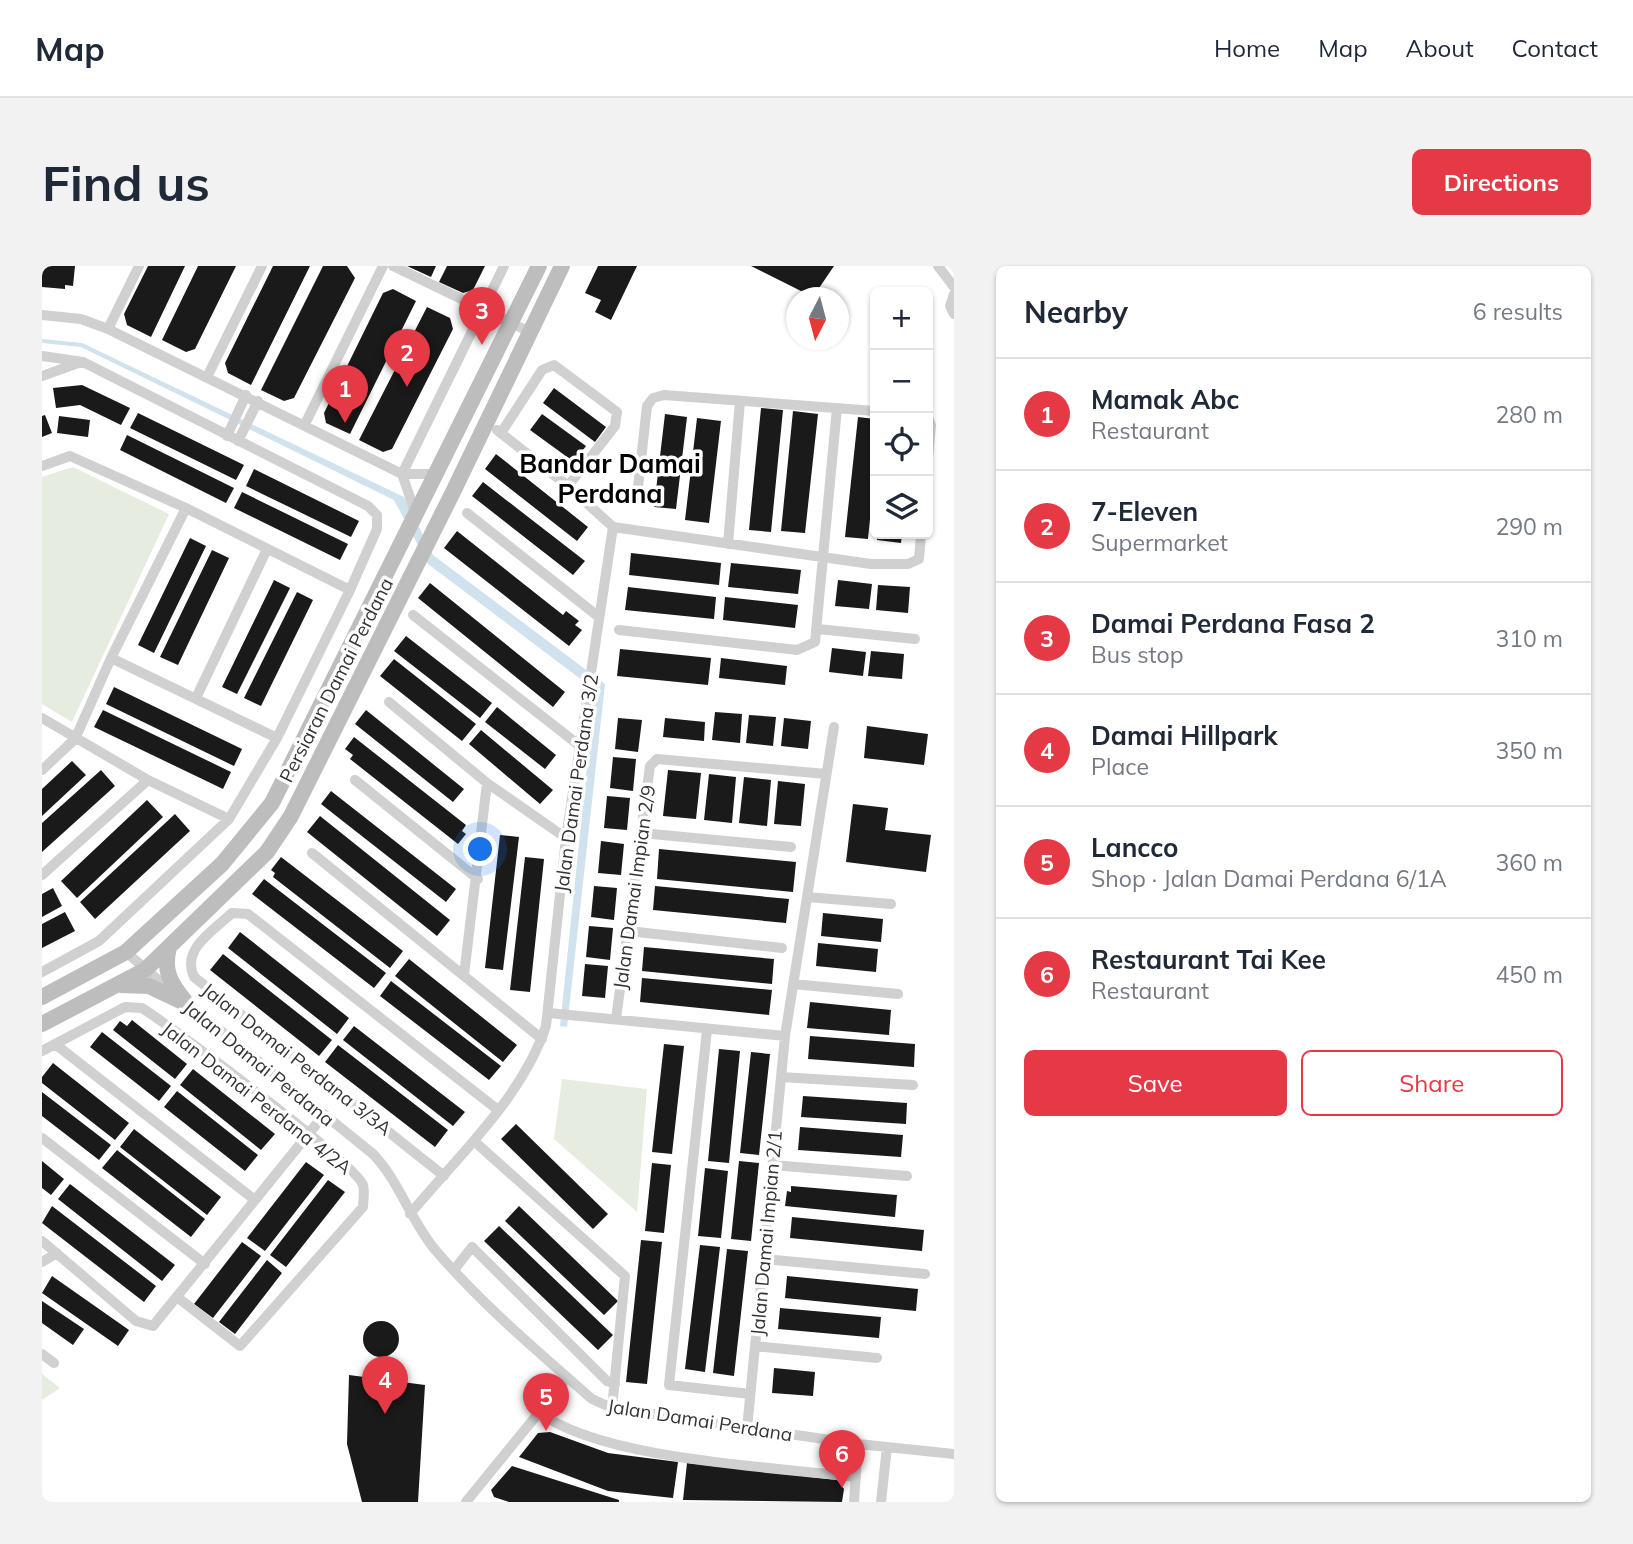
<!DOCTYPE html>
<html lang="en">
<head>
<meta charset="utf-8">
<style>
  body { margin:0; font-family:Mulish,sans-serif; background:#f2f2f3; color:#1f2937 }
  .controls { position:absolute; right:21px; top:21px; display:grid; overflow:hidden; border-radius:10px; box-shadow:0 2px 5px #0004 }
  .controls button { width:63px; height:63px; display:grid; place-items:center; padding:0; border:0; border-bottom:2px solid #e0e1e3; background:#fff; color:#1f2937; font:35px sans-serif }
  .compass { position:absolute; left:744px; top:21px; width:63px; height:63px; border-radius:50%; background:#fff; box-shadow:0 2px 5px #0004; rotate:186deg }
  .you { position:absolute; left:439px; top:584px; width:24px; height:24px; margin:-18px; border:5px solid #fff; border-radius:50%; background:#1a73e8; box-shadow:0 0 0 10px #1a73e833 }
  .badge { display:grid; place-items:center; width:46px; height:46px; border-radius:50%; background:#e63946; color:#fff; font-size:23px; font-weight:700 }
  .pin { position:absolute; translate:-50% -58px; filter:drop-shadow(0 2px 4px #0008) }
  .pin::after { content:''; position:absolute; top:37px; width:24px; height:21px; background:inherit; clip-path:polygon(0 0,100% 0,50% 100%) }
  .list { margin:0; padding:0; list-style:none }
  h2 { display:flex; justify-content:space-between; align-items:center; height:91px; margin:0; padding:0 28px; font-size:30px }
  h2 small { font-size:23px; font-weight:400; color:#747a83 }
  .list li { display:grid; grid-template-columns:46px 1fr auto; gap:21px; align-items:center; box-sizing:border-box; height:112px; padding:0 28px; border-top:2px solid #e0e1e3 }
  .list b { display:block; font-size:26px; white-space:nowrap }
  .list p { margin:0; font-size:23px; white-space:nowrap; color:#747a83 }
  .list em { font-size:23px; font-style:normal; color:#747a83 }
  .actions { display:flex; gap:14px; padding:21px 28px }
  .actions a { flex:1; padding:16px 0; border:2px solid #e63946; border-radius:10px; text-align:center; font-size:24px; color:#e63946 }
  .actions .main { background:#e63946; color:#fff }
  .icon { flex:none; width:38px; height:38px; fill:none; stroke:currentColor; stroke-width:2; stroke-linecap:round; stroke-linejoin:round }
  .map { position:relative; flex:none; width:912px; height:1236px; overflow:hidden; border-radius:10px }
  header { display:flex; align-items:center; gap:42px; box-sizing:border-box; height:98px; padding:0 35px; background:#fff; border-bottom:2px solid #e0e1e3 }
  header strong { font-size:33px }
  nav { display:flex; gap:38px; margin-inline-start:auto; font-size:24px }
  .intro { display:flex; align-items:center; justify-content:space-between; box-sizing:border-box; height:168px; padding:0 42px }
  h1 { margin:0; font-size:49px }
  .button { padding:18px 32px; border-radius:10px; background:#e63946; color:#fff; font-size:24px; font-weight:700 }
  main { display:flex; gap:42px; padding:0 42px }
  aside { flex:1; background:#fff; border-radius:10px; box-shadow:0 2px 5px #0004 }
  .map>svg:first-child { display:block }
  .green { fill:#e6ecdf }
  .water { fill:#cfe2ee }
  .building { fill:#1a1a1a }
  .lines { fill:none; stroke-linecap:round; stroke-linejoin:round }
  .street { stroke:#d0d0d0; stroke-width:10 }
  .secondary { stroke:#bdbdbd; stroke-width:16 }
  .labels { text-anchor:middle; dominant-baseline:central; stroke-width:7; stroke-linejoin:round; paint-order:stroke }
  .street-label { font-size:19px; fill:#333; stroke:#fff }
  .district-label { font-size:26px; font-weight:bold; fill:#000; stroke:#fff }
</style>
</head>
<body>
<header>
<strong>Map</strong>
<nav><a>Home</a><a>Map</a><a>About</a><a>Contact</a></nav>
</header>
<div class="intro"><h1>Find us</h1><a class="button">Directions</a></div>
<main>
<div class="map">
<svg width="912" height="1236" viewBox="0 0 912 1236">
  <rect width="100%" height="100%" fill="#fff"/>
  <path class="green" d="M31 201 127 248 30 456 0 438V211Z
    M520 813 605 823 595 946 512 873Z
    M0 1108 18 1122 0 1134Z"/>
  <path class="water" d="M0 73 40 77 362 231 391 289 563 418 525 761 518 760 553 424 386 298 352 234 39 81 0 77Z"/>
  <path class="building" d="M0 0H33L31 20 23 19V23L0 21Z
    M106 0H143L109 71 85 59 82 48Z
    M156 0H194L153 83 144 86 120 74Z
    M231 0H268L209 119 186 107 183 97Z
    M281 0H305L313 12 252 132 242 135 219 124Z
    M365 0H394L389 11Z
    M405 0H443L431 24 421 27 397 16Z
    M556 0H595L569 54 553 46 559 34 543 27Z
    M709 0H792L771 31Z
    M351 23 374 35 308 168 284 157 282 147 341 27Z
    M385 41 408 52 411 63 350 183 341 186 317 174Z
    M40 119 88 142 79 159 38 139 14 142 11 122Z
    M512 122 564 161 553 176 501 137Z
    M719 142 741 144 729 266 707 264Z
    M751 145 776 148 763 267 739 265Z
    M96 147 202 199 194 214 88 162Z
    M500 148 544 180 532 196 488 164Z
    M623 148 645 151 634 243 612 241Z
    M3 149 10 167 0 171V150Z
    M17 150 48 154 46 171 15 167Z
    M816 151 833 153V203L826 273 803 271Z
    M655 152 679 155 667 257 643 254Z
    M85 169 192 222 184 237 78 184Z
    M454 188 546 261 535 275 443 203Z
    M212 203 317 255 309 271 204 220Z
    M441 216 543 295 531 309 430 230Z
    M200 226 306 278 298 294 192 242Z
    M415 265 521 349 524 345 537 355 533 359 540 364 527 380 402 282Z
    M836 268H860L859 277 835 274Z
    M148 272 164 280 112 387 96 379Z
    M170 284 187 292 136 399 118 391Z
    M589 287 679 297 677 319 587 309Z
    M689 297 759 304 756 328 686 321Z
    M232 314 248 322 195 428 180 421Z
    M796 314 830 318 827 343 793 340Z
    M388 317 523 426 511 441 376 332Z
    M836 319 868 321 866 347 834 344Z
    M586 321 674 331 672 353 583 344Z
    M255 326 271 334 219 440 202 432Z
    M683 331 756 339 753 362 681 354Z
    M364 370 450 437 438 452 352 385Z
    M790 382 824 386 821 410 787 406Z
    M578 383 669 392 666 419 575 410Z
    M829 385 862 388 860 413 826 410Z
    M679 392 745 400 743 419 677 412Z
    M352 393 434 458 420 475 338 410Z
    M72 421 200 483 192 500 64 438Z
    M455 441 514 489 503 503 443 456Z
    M61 444 189 506 181 523 52 461Z
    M324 444 422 523 411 536 313 458Z
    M673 446 700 448 698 477 670 474Z
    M707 449 734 451 731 480 704 477Z
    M576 452 600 454 596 486 573 483Z
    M623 452 663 456 662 475 621 471Z
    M742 452 769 455 766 483 739 480Z
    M825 460 886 468 882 499 822 492Z
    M439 464 511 524 498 538 427 478Z
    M312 471 424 559 420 565 424 568 416 578 308 493 311 489 303 483Z
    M571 491 594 493 591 525 568 522Z
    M30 495 44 509 0 550V523Z
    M59 504 73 520 0 586V557Z
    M626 504 659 507 654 553 621 550Z
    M667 508 694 511 690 557 662 554Z
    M702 511 729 514 725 560 697 557Z
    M736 515 763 518 759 560 732 558Z
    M289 525 414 623 404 636 279 538Z
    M565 530 588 532 585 564 562 562Z
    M105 534 121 551 35 632 19 615Z
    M811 538 846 542 843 564 889 569 884 606 804 596Z
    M133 548 148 565 53 653 38 636Z
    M278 550 408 654 395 670 265 566Z
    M458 569 477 571 461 704 443 702Z
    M559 575 582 578 579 609 556 607Z
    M617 583 754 596 751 626 615 613Z
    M239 591 361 685 348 702 231 611 233 607 229 604Z
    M483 591 502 593 488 726 468 724Z
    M222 613 344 707 332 722 210 628Z
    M552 620 575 622 572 654 549 651Z
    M613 620 747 633 744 657 611 644Z
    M11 622 20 640 0 651V628Z
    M23 646 33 665 0 682V658Z
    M781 647 841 653 839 676 779 670Z
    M547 660 571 662 568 694 544 691Z
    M198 666 307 752 295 768 186 682Z
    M776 677 836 683 834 706 774 700Z
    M602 681 732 693 730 718 600 705Z
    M181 688 290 774 277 790 168 704Z
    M367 693 475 779 461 796 353 710Z
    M543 698 566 700 563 732 540 730Z
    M600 712 730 724 727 749 598 736Z
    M349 715 459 800 447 814 338 730Z
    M768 736 849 744 847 769 765 762Z
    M90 754 145 798 133 813 71 764 78 755 85 760Z
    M312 760 423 846 411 860 301 774Z
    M60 766 129 820 117 835 48 781Z
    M768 770 873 778 872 801 766 793Z
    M622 778 642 780 630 888 610 886Z
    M296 779 406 864 393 881 283 796Z
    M677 783 698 785 687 897 666 895Z
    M709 786 728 788 717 889 698 887Z
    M11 797 87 857 73 874 0 817V811Z
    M151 803 233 868 219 884 138 819Z
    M135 825 216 889 203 905 122 841Z
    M0 826 69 879 57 894 0 850Z
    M761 830 865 837 864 858 759 851Z
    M474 858 566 948 551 963 459 873Z
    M758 861 861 869 859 891 756 884Z
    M92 863 179 931 165 949 78 881Z
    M75 884 163 953 149 971 60 902Z
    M0 895 22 913 9 929 0 922Z
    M697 895 717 897 709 975 689 973Z
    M264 896 282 909 223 985 205 972Z
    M610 897 629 899 622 967 603 965Z
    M663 902 686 905 679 972 656 970Z
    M286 914 303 926 244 1001 228 989Z
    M28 918 133 999 120 1015 16 933Z
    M749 920 855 929 853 951 743 940 745 925 749 926Z
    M10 940 114 1020 102 1036 0 957Z
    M477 940 576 1035 562 1049 463 955Z
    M750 951 882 964 880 985 748 972Z
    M457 960 571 1069 556 1084 442 975Z
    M599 974 620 976 605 1118 584 1116Z
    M200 976 219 990 171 1052 152 1038Z
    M658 979 678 981 663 1106 643 1103Z
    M685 983 706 985 692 1110 671 1107Z
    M225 994 240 1007 193 1068 177 1056Z
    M10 1010 87 1064 76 1080 0 1027Z
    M745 1010 876 1023 874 1045 743 1032Z
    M0 1035 42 1063 31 1079 0 1057Z
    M738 1042 839 1051 837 1072 736 1063Z
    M321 1073a18 18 0 1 1 36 0a18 18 0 1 1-36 0Z
    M732 1102 773 1106 771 1130 730 1127Z
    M307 1109 383 1119 376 1236H320L305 1178Z
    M508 1166 566 1187 636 1196 631 1232 566 1225 477 1191 496 1167Z
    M645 1197 795 1214 802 1223 800 1236 641 1234Z
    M470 1200 577 1234V1236H467L452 1231 449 1224Z"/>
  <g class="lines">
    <path class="street" d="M351 0 488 66
      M896 0 912 21
      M912 28 908 40 912 48
      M0 49 39 53 66 63 360 208H391
      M66 63 97 0
      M0 90 41 96 326 240 335 249V263L308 324 235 472 187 553 57 675 0 706
      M0 110 39 96
      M165 111 220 0
      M886 151 889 159 886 192
      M263 158 341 0
      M455 164 526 220 571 261
      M459 167 500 104 512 99 575 146 573 160 526 220
      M185 170 204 129
      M196 175 216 135
      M0 200 28 190 144 242 308 324
      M360 208 462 0
      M360 208 373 246
      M595 230 605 140 611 132 622 129 833 145
      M425 247 557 351
      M571 261 829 298H866L877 293 879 268
      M686 278 698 135
      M371 349 538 480
      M776 363 873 373
      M577 364 755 384 773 376 795 142
      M69 392 235 472
      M154 432 225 283
      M347 436 445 517 524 572
      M0 452 106 514 187 553
      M0 504 33 473 69 392 144 242
      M313 514 436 613
      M599 567 749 581
      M270 587 500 773
      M0 609 106 514
      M765 631 849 638
      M586 665 740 682
      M84 686 129 725
      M422 709 445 517
      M751 718 856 728
      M142 735 331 888C358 916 369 956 395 986 441 1039 497 1087 550 1133L570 1142 816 1178 912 1188
      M507 747 743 770
      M574 753 608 500 615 493 784 508
      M665 764 627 1119 708 1128
      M13 778 213 934
      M0 785 83 741 100 742C130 761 314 898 321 919 323 925 321 935 321 941L198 1080 135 1031
      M739 811 871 819
      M0 872 163 998
      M432 875 583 1010 570 1142
      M730 899 865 910
      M402 910 152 711C139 683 171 665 190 647L206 648 456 844
      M368 948C415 891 480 832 504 760L524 572 571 261
      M0 975 94 1055 111 1060 281 850
      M722 993 883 1008
      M0 996 15 987
      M412 1004 430 981 565 1115 573 1118
      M713 1080 835 1092
      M0 1088 12 1097
      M497 1146C559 1194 733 1201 814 1211
      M705 1163 743 770 792 461
      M424 1236 525 1112
      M812 1236 816 1178
      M839 1236 845 1181"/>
    <path class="secondary" d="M127 681C121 705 128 717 143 735
      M79 719 107 720 145 738
      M0 731 84 686 180 598 230 537 497 0
      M0 758 103 704 225 586 249 550 411 226 520 0"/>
  </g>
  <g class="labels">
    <g class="street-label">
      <text transform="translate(294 414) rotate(-63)">Persiaran Damai Perdana</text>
      <text transform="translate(534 517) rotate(-82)">Jalan Damai Perdana 3/2</text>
      <text transform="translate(592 621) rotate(-82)">Jalan Damai Impian 2/9</text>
      <text transform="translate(255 793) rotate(38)">Jalan Damai Perdana 3/3A</text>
      <text transform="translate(217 797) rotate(39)">Jalan Damai Perdana</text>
      <text transform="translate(215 832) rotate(38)">Jalan Damai Perdana 4/2A</text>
      <text transform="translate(724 967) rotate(-85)">Jalan Damai Impian 2/1</text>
      <text transform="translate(658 1154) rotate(9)">Jalan Damai Perdana</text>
    </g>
    <g class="district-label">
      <text x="568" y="197">Bandar Damai<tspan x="568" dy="30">Perdana</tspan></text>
    </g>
  </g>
</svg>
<div class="controls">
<button>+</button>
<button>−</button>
<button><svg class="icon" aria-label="locate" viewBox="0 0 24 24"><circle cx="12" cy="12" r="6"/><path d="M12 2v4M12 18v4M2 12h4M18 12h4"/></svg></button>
<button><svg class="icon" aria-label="layers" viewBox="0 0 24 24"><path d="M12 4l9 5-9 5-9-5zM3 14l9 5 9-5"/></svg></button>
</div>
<svg class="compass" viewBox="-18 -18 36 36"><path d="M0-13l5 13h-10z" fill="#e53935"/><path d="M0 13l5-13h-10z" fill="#747a83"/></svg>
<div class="you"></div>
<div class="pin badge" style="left:303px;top:157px">1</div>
<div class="pin badge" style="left:365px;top:121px">2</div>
<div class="pin badge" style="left:440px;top:79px">3</div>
<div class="pin badge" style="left:343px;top:1148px">4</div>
<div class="pin badge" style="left:504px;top:1165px">5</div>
<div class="pin badge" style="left:800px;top:1222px">6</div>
</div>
<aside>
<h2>Nearby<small>6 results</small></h2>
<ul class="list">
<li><span class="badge">1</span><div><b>Mamak Abc</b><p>Restaurant</p></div><em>280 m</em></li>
<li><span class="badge">2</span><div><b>7-Eleven</b><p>Supermarket</p></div><em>290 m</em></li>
<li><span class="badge">3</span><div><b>Damai Perdana Fasa 2</b><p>Bus stop</p></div><em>310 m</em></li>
<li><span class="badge">4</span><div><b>Damai Hillpark</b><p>Place</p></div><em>350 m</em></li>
<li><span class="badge">5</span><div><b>Lancco</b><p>Shop · Jalan Damai Perdana 6/1A</p></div><em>360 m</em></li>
<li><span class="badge">6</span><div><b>Restaurant Tai Kee</b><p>Restaurant</p></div><em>450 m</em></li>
</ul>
<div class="actions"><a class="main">Save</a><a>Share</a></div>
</aside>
</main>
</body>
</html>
